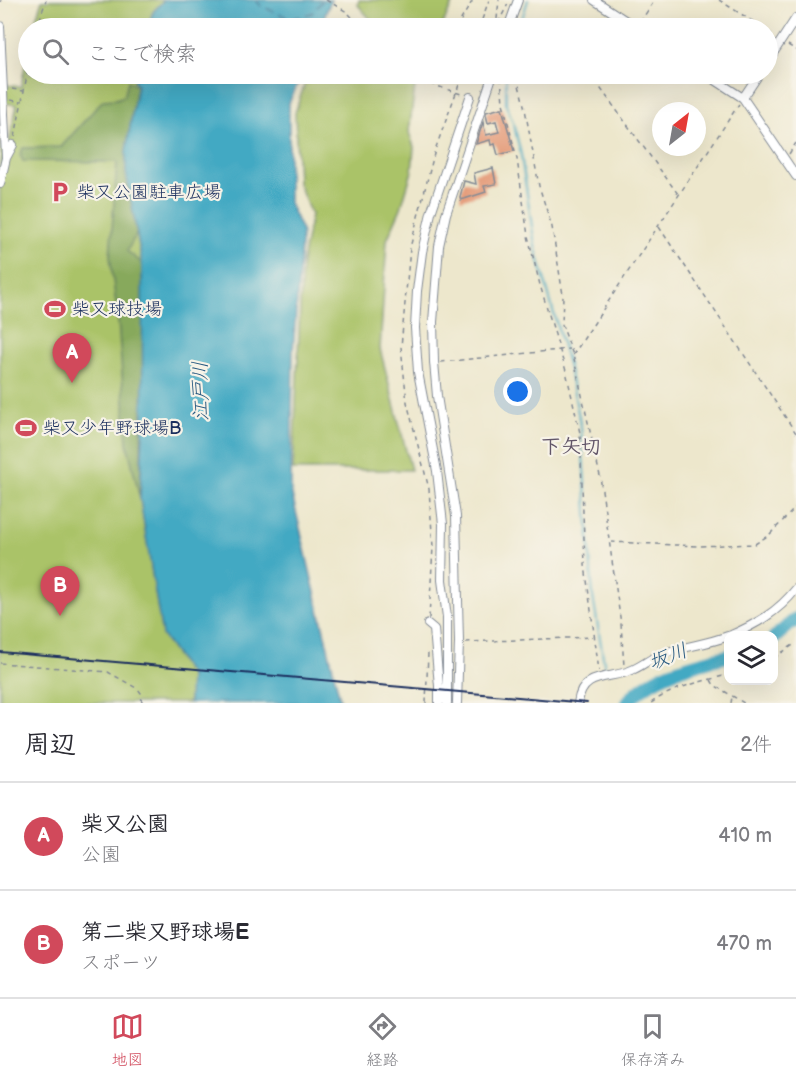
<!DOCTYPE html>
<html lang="ja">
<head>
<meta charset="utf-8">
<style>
  body { margin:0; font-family:"Balsamiq Sans","Klee One",sans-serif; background:#f7f7f7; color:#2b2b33 }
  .controls { position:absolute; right:18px; bottom:18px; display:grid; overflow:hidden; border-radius:12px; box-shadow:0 6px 24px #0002 }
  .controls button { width:54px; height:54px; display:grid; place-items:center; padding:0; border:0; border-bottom:2px solid #e1e1e2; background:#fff; color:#2b2b33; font:30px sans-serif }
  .compass { position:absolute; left:652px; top:102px; width:54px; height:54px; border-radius:50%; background:#fff; box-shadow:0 6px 24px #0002; rotate:31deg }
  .you { position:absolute; left:518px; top:392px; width:21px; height:21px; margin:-15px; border:4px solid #fff; border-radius:50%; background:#1a73e8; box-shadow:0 0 0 9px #1a73e833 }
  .badge { display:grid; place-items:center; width:39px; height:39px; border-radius:50%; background:#d1495b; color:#fff; font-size:20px; font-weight:700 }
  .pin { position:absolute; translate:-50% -50px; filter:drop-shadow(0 2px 3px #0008) }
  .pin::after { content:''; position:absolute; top:32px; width:21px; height:18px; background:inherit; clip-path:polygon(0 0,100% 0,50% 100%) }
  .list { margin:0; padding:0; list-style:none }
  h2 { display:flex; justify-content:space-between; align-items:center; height:78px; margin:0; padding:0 24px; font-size:26px }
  h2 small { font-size:20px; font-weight:400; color:#7c7c81 }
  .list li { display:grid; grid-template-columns:39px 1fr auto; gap:18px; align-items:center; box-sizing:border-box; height:108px; padding:0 24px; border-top:2px solid #e1e1e2 }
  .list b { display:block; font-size:22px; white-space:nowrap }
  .list p { margin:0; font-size:20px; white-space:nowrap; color:#7c7c81 }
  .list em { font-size:20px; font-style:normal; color:#7c7c81 }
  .icon { flex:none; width:33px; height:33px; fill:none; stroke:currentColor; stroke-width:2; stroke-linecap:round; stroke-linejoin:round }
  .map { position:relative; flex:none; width:796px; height:703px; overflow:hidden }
  .search { position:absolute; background:#fff; box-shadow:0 6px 24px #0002; left:18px; right:18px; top:18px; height:66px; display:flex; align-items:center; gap:15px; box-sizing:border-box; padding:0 21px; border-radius:33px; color:#7c7c81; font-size:22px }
  .sheet { height:294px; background:#fff }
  nav { display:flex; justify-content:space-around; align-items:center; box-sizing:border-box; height:84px; border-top:2px solid #e1e1e2; background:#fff; font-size:16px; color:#7c7c81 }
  nav a { display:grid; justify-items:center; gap:3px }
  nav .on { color:#d1495b }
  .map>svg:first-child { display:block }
  .green { fill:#aac368; stroke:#627963; stroke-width:1.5 }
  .forest { fill:#87a95c; stroke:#516c5d; stroke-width:1.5 }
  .water { fill:#43a9c3; stroke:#2f6c90; stroke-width:1.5 }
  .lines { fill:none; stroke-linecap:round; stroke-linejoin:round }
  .stream { stroke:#43a9c3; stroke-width:2 }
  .river { stroke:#43a9c3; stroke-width:14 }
  .ferry { stroke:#295a81; stroke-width:1.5; stroke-dasharray:8 6; stroke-linecap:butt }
  .building { fill:#e59e7d }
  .minor-casing { stroke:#848b95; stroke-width:10 }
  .path { stroke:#848b95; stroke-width:1.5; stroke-dasharray:4.5 4.5; stroke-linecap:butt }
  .minor { stroke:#fff; stroke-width:8 }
  .rail { stroke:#1b2f5e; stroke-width:2 }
  .labels { text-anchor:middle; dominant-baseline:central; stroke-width:4.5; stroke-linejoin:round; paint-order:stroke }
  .poi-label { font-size:18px; fill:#1b2f5e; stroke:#f7f3e8; text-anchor:start }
  .water-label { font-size:20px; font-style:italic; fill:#295a81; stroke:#f7f3e8 }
  .neighbourhood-label { font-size:20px; font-weight:bold; fill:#625669; stroke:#f7f3e8 }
</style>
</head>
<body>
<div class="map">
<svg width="796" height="703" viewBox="0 0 796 703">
  <rect width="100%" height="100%" fill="#f7f3e8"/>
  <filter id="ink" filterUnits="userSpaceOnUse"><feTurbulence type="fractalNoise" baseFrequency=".0167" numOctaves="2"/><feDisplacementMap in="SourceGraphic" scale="12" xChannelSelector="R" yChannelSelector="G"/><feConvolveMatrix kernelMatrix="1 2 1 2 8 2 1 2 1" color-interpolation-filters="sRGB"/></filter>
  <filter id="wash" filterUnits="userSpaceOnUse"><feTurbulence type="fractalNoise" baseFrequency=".008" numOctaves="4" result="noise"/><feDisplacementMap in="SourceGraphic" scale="24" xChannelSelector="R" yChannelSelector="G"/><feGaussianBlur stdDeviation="1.35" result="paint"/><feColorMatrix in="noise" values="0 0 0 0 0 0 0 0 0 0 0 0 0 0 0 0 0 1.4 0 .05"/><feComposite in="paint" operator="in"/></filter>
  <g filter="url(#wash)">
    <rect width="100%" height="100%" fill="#ede7cc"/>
    <path class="green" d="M42 0H164L153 12 147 28H33Z
      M359 0H454L441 28H378L358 5Z
      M28 50V74H136L134 80 137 85 126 172 142 263 143 434 140 499 162 635 190 675 189 703H0V160L2 144 9 143 17 105 0 102V84L21 87Z
      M308 74H391L415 86 409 132 414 147 412 171 401 208 387 240 380 349 411 470H293L302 262 311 215 298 182 295 113Z"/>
    <path class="forest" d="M128 81 137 85 126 151V172L137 233 127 251 142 263 144 332 140 499 127 443 118 320 110 256 117 162 23 161 20 155 23 148 61 147 103 100 116 99 124 96Z"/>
    <path class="water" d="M164 0H331L320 28H147L153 12Z
      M136 74H302L289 103V203L302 231 293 351 291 490 341 703H189L190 675 162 635 140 499 143 434 142 263 126 172V151L137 85 134 80Z"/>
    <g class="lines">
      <path class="stream" d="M519 28 528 0
        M506 74V104L514 125 521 155 535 246 568 364 581 427 593 597 605 669"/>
      <path class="river" d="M774 638 796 619
        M627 703C650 674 693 664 728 656"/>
      <path class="ferry" d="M256 0 261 6 291 19 312 13 323 0"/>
    </g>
    <g id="blocks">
      <path class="building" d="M502 108 514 151 498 155 495 144 491 145 490 140 476 144 483 122 486 135 499 132 496 121 488 123 486 115V112Z
        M493 168 496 184 484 186 486 192 461 200 460 197 464 181 476 184 474 173Z"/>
    </g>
  </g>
  <g filter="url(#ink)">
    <use href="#blocks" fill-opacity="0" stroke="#848b95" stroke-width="1.5"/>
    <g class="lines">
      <defs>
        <path id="minor" d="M594 0 637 28
          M0 26 6 158
          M508 28 518 0
          M768 61 796 18
          M706 74 743 98 796 176
          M743 98 759 74
          M0 184 6 158 13 145
          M428 624 434 629 439 686V703
          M729 636C755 625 778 612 796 589
          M447 703V617L442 580 443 524 437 471 418 372 415 328 417 291 422 252 431 213 470 97
          M457 703 459 642 456 516 437 396 434 362 433 322 439 246 446 214 493 74
          M578 703C582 671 610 680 632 670 644 665 653 656 665 653 686 646 708 644 728 636"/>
      </defs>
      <use href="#minor" class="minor-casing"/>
      <path class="path" d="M326 0 347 12 362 28
        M719 0 763 28
        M0 2 1 0
        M40 19 73 28
        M640 22 655 0
        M498 23 508 4
        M37 28 46 0
        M456 28 473 0
        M479 28 489 0
        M496 28 499 0
        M610 28 616 23
        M768 32 774 36
        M788 45 796 50
        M410 74 422 81 427 74
        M590 74 678 194
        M502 75 517 77 529 74
        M501 77 503 103 517 159 528 236 540 285 566 371 580 433 585 565 599 671
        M517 77 525 109 539 186 552 227 563 295 562 325 573 355 600 476 621 624 624 666
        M422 81 464 95
        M12 89 23 91
        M11 100 21 102
        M15 137 28 70
        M789 154 796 143
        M659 227 796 433
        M573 355 739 104
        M441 362 569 349
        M611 542 698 546 755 544 769 535 796 507
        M429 618 433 547 429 489 407 402 401 347 410 248 435 150 463 74
        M466 642 593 637
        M774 658 796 643
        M0 663 108 672 138 689 141 693 142 703
        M711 680 714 685 744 703
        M426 703 428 653
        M651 703C674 687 702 681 728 675
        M731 703 732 697"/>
      <use href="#minor" class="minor"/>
      <path class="rail" d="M0 652 587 703"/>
    </g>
  </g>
  <defs>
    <symbol id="parking-bare" viewBox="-9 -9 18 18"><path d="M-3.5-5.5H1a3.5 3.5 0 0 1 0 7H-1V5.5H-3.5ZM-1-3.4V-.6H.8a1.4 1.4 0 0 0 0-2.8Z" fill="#d1495b" stroke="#f7f3e8" stroke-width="2.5" paint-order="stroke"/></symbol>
    <symbol id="stadium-bare" viewBox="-9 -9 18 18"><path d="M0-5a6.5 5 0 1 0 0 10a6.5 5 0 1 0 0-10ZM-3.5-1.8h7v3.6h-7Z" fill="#d1495b" stroke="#f7f3e8" stroke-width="2.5" paint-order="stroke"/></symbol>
  </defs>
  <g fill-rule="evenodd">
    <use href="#parking-bare" x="45" y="177" width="30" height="30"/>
    <use href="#stadium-bare" x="40" y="294" width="30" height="30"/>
    <use href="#stadium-bare" x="11" y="413" width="30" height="30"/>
  </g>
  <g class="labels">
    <g class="poi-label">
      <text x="77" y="192">柴又公園駐車広場</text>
      <text x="72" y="309">柴又球技場</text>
      <text x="43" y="428">柴又少年野球場B</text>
    </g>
    <g class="water-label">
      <text transform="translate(201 391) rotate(-91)">江戸川</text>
      <text transform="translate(668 657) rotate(-21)">坂川</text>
    </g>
    <g class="neighbourhood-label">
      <text x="571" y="447">下矢切</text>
    </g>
  </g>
</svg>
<div class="controls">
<button><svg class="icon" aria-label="layers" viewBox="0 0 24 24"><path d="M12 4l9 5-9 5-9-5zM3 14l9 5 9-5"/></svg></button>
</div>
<svg class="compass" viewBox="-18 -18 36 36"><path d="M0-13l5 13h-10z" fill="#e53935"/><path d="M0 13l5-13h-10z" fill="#7c7c81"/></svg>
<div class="you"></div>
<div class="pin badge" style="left:72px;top:383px">A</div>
<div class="pin badge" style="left:60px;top:616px">B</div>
<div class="search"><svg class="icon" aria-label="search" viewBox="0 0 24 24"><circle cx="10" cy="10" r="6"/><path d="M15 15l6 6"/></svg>ここで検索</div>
</div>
<section class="sheet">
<h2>周辺<small>2件</small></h2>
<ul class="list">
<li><span class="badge">A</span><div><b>柴又公園</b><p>公園</p></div><em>410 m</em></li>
<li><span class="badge">B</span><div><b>第二柴又野球場E</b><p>スポーツ</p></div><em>470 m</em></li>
</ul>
</section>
<nav>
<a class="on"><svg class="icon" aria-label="map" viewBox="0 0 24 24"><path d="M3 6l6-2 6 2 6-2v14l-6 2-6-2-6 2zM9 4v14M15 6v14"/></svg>地図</a>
<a><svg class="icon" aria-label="directions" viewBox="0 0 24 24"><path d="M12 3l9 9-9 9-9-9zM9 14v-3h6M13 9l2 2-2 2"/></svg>経路</a>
<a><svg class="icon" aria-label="saved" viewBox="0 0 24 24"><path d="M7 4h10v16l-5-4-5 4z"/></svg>保存済み</a>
</nav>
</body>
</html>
